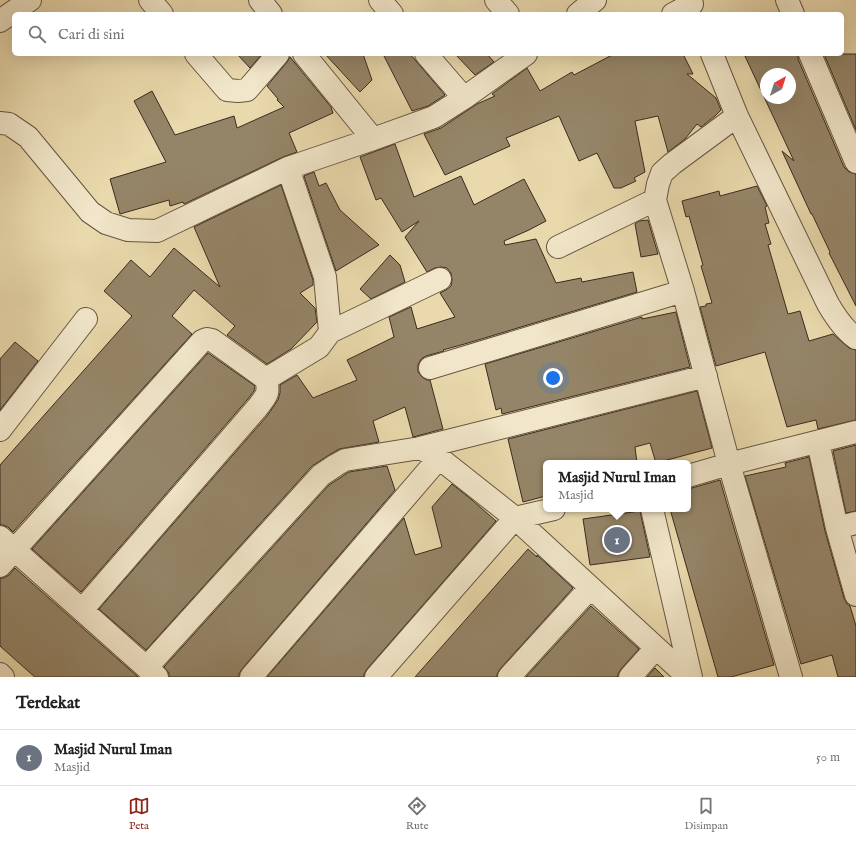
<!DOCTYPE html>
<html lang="id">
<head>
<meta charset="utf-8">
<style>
  body { margin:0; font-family:"IM FELL English",serif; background:#f6f6f6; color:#202124 }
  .compass { position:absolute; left:760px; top:68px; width:36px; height:36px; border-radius:50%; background:#fff; box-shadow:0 4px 16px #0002; rotate:39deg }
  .you { position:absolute; left:553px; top:378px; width:14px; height:14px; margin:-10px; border:3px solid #fff; border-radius:50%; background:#1a73e8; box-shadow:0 0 0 6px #1a73e833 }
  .badge { display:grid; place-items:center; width:26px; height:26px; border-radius:50%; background:#8f2418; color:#fff; font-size:13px; font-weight:700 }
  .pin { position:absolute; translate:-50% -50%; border:2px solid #fff; box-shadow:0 1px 4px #0006 }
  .popup { position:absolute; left:543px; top:460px; width:148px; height:52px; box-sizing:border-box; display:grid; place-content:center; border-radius:6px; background:#fff; filter:drop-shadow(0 1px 3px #0005); font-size:13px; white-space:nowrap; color:#757577 }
  .popup b { font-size:15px; color:#202124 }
  .popup::after { content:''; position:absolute; left:50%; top:100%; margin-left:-8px; border:8px solid transparent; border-top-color:#fff }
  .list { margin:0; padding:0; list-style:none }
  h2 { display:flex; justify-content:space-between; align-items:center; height:52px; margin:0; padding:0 16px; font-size:17px }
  h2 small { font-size:13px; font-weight:400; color:#757577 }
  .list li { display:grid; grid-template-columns:26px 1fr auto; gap:12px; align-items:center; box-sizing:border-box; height:56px; padding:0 16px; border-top:1px solid #e0e0e0 }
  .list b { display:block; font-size:15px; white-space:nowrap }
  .list p { margin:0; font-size:13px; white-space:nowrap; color:#757577 }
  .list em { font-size:13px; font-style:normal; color:#757577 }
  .icon { flex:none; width:22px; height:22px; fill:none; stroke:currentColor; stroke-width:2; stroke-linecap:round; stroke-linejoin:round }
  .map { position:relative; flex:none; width:856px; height:677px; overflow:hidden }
  .search { position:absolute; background:#fff; box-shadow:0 4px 16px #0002; left:12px; right:12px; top:12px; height:44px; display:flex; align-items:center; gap:10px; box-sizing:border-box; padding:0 14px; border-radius:6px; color:#757577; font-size:15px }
  .sheet { height:108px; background:#fff }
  nav { display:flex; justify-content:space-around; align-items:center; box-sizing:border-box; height:56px; border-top:1px solid #e0e0e0; background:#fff; font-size:11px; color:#757577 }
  nav a { display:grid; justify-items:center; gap:2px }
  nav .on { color:#8f2418 }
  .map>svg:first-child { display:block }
  .building { fill:#958568; stroke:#3b2a1f; fill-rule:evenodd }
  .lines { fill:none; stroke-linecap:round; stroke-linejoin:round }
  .minor-casing { stroke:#665642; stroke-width:24 }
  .minor { stroke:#f1e6c9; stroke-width:22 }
</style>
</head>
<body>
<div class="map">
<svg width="856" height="677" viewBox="0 0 856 677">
  <rect width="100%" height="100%" fill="#e9d9ac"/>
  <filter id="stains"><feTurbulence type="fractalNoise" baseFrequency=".005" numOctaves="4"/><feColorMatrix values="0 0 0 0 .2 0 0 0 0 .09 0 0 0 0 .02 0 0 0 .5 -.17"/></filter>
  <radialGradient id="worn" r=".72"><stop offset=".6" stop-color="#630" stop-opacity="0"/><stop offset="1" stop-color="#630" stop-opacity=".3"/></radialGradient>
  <path class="building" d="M237 54H262L250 68Z
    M325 54H363L372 80 360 92Z
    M383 54H410L445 95 428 106 412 111Z
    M455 54H487L494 62 475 75Z
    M614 54H683L693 74H687L716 98 721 110 715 116 701 127 697 124 685 139 668 152 658 116 635 121 645 172 634 178 636 181 621 188H614L597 153 579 161 559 116 506 138 510 146 445 175 424 134 441 128 477 104 495 96 492 94 527 68 540 91 572 72 574 75Z
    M744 54H798V59L844 167 849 172 856 174V306L829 253 830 252 812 214H811L782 151 794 161ZM766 74H790V98H766Z
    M824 54H856V130Z
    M290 57 331 107 333 113 289 133 297 152 283 157 184 204 183 202 170 206 169 200 120 214 110 179 166 162 134 101 152 91 175 135 234 116 237 128 284 107 277 100 278 99 267 86 287 62Z
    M395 144 414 197 461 176 474 205 524 179 546 221 529 230 504 241 505 245 536 239 556 283 581 278 582 282 633 272 637 292 468 343 443 350 444 351 426 356 421 359 418 365V372L422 377 427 380H430L443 429 413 437 405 407 373 421 379 442 339 449 329 455 312 466 146 650 99 609 267 416 278 400 280 393V385L297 375 313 398 357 380 347 360 394 337 389 317 411 307 417 329 455 317 440 293 446 290 451 286 452 280 451 273 447 268 441 267 435 268 427 272 405 237 419 221 402 232 381 198 376 200 360 157Z
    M314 172 319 186 326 183 340 210 379 245 336 271 304 176Z
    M281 185 313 280V285L300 293 315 308 317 322 291 349 267 364 227 335 235 326 194 290 172 316 192 334 13 532 8 527 3 525H0V465L132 316 104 291 131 260 150 277 174 248 220 287 194 227Z
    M757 186 767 206 765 207 769 223 765 224 771 244 768 245 788 314 800 311 809 341 833 334 849 348 856 350V420L818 429 816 420 787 427 765 352 716 366 700 307 706 306V304L712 303 701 266 703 265 689 216 686 217 682 201 719 191 720 196Z
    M648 220 658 254 641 257 635 224 639 221Z
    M390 255 400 265 405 282 371 299 360 289Z
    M676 312 690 367 502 414 501 408 496 410 485 364 642 317V319Z
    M15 342 38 361 0 410V359Z
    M208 353 255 386 254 391 247 400 81 592 32 549Z
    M697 391 712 448 656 463 650 443 635 447 637 463H546V496L523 502 508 439Z
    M856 445V511L846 513 833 451Z
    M809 457 825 531 844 598 847 604 850 606 856 626V677H838L832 655 801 664 745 476 786 467 785 463Z
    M387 466 395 490 242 669 239 674V677H169V673L164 667 329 485 349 472Z
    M720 480 774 665 731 677H718L670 509H688V488H692Z
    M452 484 472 500 496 521 367 669 364 674V677H267L404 518 415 555 442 547 432 507Z
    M640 511 650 557 590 565 583 519Z
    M528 549 537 557V555L573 588 500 669 497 674V677H415Z
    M15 568 138 677H35L28 671 0 646V578H4L9 575Z
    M591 606 639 649 621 669 618 674V677H526Z
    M655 668 664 677H647Z"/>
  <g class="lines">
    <defs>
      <path id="minor" d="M150 0 162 14
        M260 0 271 14
        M380 0 392 14
        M496 0 508 14
        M787 0 793 14
        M578 14 595 0
        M673 14 692 4
        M0 21 30 0
        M196 54 227 90 238 91 247 90 278 54
        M304 54 373 139
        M426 54 464 98
        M712 54 737 116 828 304C835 316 844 330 856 338
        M810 54 856 162
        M0 123 9 124 28 137 90 212 106 223 128 230 157 231 288 168 373 139 434 117 464 98 526 54
        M655 200 658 184 662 173 672 164 737 116
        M558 247 655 200 683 291 729 464 791 677
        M330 332 440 279
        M430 368 683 291
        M266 379 319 347 330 332 325 277 288 168
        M0 430 86 319
        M818 442 837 528 856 595
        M420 448 706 376
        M688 476 729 464 856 432
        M652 509 691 677
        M837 528 856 523
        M0 537 157 677
        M0 566 202 341 207 339 212 340 266 379C270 394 266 396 257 408L82 610
        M147 667 321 475 336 465 345 460 420 448 439 458 515 518 688 677
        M0 674 3 677
        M251 677 439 458
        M376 677 515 518 554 509
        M509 677 590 588
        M630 677 656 648"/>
    </defs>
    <use href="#minor" class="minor-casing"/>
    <use href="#minor" class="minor"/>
  </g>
  <rect width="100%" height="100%" filter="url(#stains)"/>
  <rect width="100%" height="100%" fill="url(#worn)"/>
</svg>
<svg class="compass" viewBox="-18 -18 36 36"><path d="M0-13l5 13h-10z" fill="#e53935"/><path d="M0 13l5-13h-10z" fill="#757577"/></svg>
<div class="you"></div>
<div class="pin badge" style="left:617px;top:540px;background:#6b7280">1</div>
<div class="popup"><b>Masjid Nurul Iman</b>Masjid</div>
<div class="search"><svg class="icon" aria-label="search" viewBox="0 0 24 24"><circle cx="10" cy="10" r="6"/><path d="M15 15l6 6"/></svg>Cari di sini</div>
</div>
<section class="sheet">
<h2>Terdekat<small></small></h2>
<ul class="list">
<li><span class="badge" style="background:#6b7280">1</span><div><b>Masjid Nurul Iman</b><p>Masjid</p></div><em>50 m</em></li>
</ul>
</section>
<nav>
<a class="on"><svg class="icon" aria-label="map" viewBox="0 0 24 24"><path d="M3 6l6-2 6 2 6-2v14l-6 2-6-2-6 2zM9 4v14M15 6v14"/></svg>Peta</a>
<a><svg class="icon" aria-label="directions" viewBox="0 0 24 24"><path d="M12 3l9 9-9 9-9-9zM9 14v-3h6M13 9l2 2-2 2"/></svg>Rute</a>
<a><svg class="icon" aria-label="saved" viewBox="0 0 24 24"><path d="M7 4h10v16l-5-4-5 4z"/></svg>Disimpan</a>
</nav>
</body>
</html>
